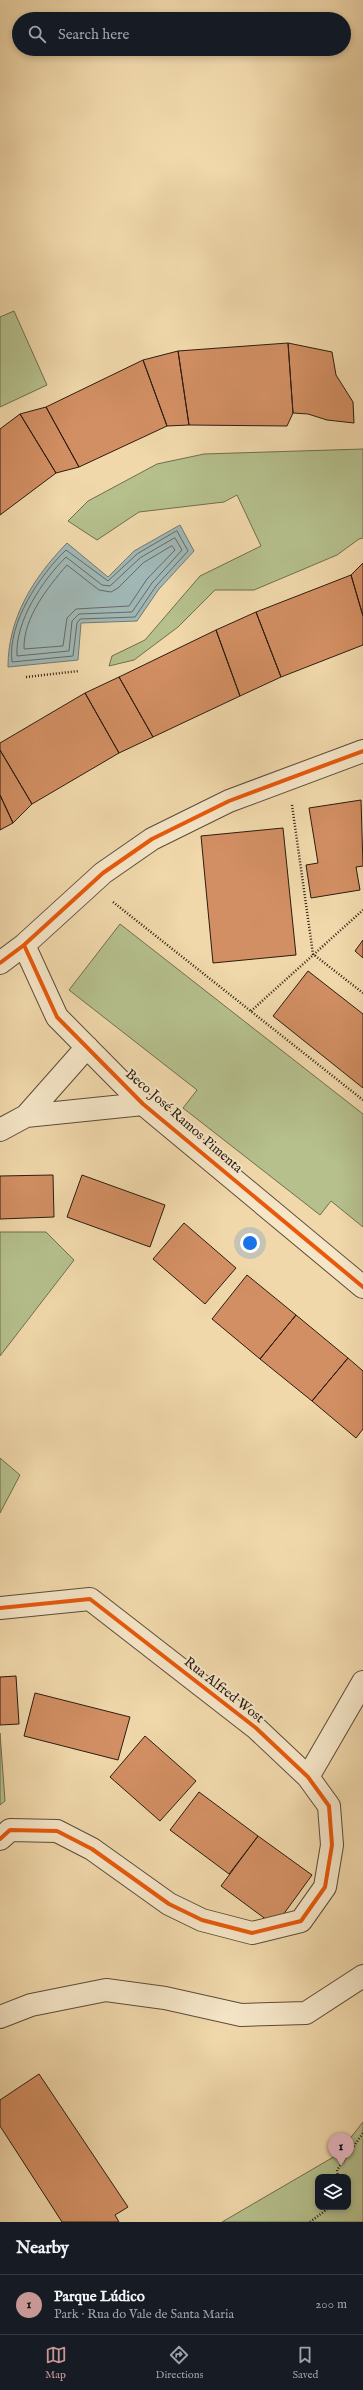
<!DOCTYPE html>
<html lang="en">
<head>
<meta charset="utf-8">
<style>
  body { margin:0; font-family:"IM FELL English",serif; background:#242831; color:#f1f3f6 }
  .controls { position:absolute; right:12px; bottom:12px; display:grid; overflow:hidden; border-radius:8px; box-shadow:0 2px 6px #0003 }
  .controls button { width:36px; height:36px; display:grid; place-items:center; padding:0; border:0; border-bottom:1px solid #363941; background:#171b24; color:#f1f3f6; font:20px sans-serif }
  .you { position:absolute; left:250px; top:1243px; width:14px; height:14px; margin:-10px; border:3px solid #fff; border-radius:50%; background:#1a73e8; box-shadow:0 0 0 6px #1a73e833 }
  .badge { display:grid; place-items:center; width:26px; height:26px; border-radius:50%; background:#c59692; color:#111; font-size:13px; font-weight:700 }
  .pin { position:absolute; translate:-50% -33px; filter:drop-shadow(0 1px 2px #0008) }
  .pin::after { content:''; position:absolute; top:21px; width:14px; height:12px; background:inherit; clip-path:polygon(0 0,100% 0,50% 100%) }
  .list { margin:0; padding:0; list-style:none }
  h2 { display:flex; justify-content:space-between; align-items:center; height:52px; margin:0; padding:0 16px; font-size:17px }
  h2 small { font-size:13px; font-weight:400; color:#9ea1a6 }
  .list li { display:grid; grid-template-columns:26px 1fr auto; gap:12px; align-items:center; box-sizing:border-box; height:60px; padding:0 16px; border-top:1px solid #363941 }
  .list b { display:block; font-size:15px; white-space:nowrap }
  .list p { margin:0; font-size:13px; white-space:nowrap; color:#9ea1a6 }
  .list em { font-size:13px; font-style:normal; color:#9ea1a6 }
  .icon { flex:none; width:22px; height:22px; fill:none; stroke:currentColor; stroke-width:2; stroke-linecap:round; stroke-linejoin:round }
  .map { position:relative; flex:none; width:363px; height:2222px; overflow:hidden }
  .search { position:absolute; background:#171b24; box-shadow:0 2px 6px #0003; left:12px; right:12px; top:12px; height:44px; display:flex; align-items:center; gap:10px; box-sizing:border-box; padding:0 14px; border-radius:22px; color:#9ea1a6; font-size:15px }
  .sheet { height:112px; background:#171b24 }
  nav { display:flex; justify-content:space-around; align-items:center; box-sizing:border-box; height:56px; border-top:1px solid #363941; background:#171b24; font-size:11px; color:#9ea1a6 }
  nav a { display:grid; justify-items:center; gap:2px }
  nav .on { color:#c59692 }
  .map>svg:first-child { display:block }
  .green { fill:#b5c08d; stroke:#706e4e; fill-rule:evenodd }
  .water { fill:#a0b7b5; stroke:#727973 }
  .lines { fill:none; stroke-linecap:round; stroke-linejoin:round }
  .shore { stroke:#666a62; stroke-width:1 }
  .building { fill:#d28f63; stroke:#2c1c10 }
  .minor-casing { stroke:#5d4b37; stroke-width:24 }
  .path { stroke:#2c1c10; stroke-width:2.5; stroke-dasharray:1 2; stroke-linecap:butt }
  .minor { stroke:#f5e6c8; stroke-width:22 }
  .cycleway-casing { stroke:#f5e6c8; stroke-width:6 }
  .cycleway { stroke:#e8590c; stroke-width:4 }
  .labels { text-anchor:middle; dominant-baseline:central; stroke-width:4; stroke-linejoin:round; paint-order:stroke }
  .street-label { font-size:14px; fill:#2c1c10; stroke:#f5e6c8 }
</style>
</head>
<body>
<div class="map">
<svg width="363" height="2222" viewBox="0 0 363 2222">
  <rect width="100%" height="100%" fill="#f0d8ab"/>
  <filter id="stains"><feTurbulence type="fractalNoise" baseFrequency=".005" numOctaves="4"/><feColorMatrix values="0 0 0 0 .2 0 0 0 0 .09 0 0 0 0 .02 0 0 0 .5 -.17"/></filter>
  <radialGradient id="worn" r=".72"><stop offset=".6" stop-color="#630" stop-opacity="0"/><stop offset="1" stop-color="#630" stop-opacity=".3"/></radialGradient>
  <path class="green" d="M14 311 47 385 0 407V317Z
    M363 449V538L359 539 337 555 254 590H215L178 627 134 660 109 666 112 656 145 640 200 576 261 546 237 495 224 502 139 512 97 540 68 521 88 501 157 464 204 454Z
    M120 924 363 1114V1227L331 1201 320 1215 183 1108 197 1090 69 990Z
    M0 1232H46L74 1260 0 1356Z
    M0 1458 20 1475 0 1513Z
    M0 1733 5 1801 0 1805Z
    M363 2122V2222H222L337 2155ZM318 2177H348V2207H318Z"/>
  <path class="water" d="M180 525 194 551 159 589 137 621 81 623 78 660 8 667C8 618 33 578 67 543L108 577 134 551Z"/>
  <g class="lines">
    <path class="shore" d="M177 531 188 551 156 586 135 617 80 619 77 623 73 656 12 662C7 623 40 575 66 550L108 581 137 554Z
      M175 538 182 550 152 583 132 612 79 614 72 621 69 651 17 656C15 621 42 581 66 557L102 585 110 586 140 558Z
      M172 546 175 550 147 579 129 606 76 609 67 618 63 646 24 649C23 618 48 587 67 565L99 590 111 592 118 588 143 563Z"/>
  </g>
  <path class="building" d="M288 343 293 413 287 426 189 425 178 351Z
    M288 343 332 352 336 375 353 402 354 423 327 420 308 414 293 413Z
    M178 351 189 425 167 426 143 360Z
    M143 360 167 426 79 467 46 407Z
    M46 407 79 467 56 473 20 414Z
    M20 414 56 473 0 515V429Z
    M363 563V616L351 575Z
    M351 575 363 616V645L281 677 256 612Z
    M256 612 281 677 240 696 216 630Z
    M216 630 240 696 153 737 119 677Z
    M119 677 153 737 119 753 85 693Z
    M85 693 119 753 32 804 0 750V743Z
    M0 750 32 804 13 823 0 795Z
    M0 795 13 823 0 830Z
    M361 800 363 866 356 867 360 890 311 898 306 865 318 863 309 808Z
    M283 828 296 955 213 963 201 836Z
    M363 940V958L355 951Z
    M308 971 363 1014V1088L273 1016Z
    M53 1175 54 1217 0 1219V1176Z
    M82 1175 165 1205 150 1247 67 1217Z
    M184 1223 236 1268 205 1304 153 1259Z
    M247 1275 296 1315 260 1359 212 1319Z
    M296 1315 348 1358 312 1401 260 1359Z
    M348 1358 363 1371V1429L356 1438 312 1401Z
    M16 1676 19 1724 0 1725V1677Z
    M35 1693 130 1717 118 1760 24 1736Z
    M145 1736 196 1781 160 1821 110 1777Z
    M199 1792 258 1836 229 1874 170 1830Z
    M258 1836 312 1875 275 1926 221 1886Z
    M39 2074 128 2207 115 2215 119 2222H62L0 2126V2100Z"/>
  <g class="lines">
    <defs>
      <path id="minor" d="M24 945 57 1017 143 1104 363 1287
        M0 963 24 945 103 873 152 839 229 801 363 751
        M26 1116 87 1047
        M0 1130 26 1116 143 1104
        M0 1608 90 1599 256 1728 308 1777 329 1806 332 1845 325 1887 301 1921 252 1933 202 1920 169 1904 92 1849 57 1831 10 1830 0 1839
        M308 1777 363 1682
        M0 2017 31 2005 106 1990 165 1998 241 2015 306 2013 363 1976"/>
    </defs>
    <use href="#minor" class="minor-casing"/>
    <path class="path" d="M26 677 79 671
      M292 805 313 954 363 993
      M113 902 363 1100
      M251 1011 363 910
      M338 2177 337 2170 363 2133
      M310 2222 330 2207"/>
    <use href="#minor" class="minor"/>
    <defs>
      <path id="cycleway" d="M24 945 57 1017 143 1104 363 1287
        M0 963 24 945 103 873 152 839 229 801 363 751
        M0 1608 90 1599 256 1728 308 1777 329 1806 332 1845 325 1887 301 1921 252 1933 202 1920 169 1904 92 1849 57 1831 10 1830 0 1839"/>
    </defs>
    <use href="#cycleway" class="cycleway-casing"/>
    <use href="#cycleway" class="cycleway"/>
  </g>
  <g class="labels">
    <g class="street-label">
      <text transform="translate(184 1121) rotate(41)">Beco José Ramos Pimenta</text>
      <text transform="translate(224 1690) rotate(38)">Rua Alfred Wost</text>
    </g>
  </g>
  <rect width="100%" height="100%" filter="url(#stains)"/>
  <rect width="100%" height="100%" fill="url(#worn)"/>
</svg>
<div class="controls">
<button><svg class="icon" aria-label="layers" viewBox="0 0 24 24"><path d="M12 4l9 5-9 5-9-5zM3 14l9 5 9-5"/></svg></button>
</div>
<div class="you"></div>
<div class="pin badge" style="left:341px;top:2166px">1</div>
<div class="search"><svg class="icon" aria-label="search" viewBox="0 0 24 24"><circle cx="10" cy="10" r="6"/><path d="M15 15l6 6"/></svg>Search here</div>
</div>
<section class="sheet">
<h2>Nearby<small></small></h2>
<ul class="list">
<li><span class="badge">1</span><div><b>Parque Lúdico</b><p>Park · Rua do Vale de Santa Maria</p></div><em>200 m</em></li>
</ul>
</section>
<nav>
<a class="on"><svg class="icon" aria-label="map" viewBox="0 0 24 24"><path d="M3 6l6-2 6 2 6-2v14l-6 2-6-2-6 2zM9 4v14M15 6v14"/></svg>Map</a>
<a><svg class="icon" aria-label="directions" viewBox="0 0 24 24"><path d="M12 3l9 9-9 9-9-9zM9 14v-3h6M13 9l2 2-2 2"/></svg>Directions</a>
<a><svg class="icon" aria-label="saved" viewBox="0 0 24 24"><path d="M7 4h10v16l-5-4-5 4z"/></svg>Saved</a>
</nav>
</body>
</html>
